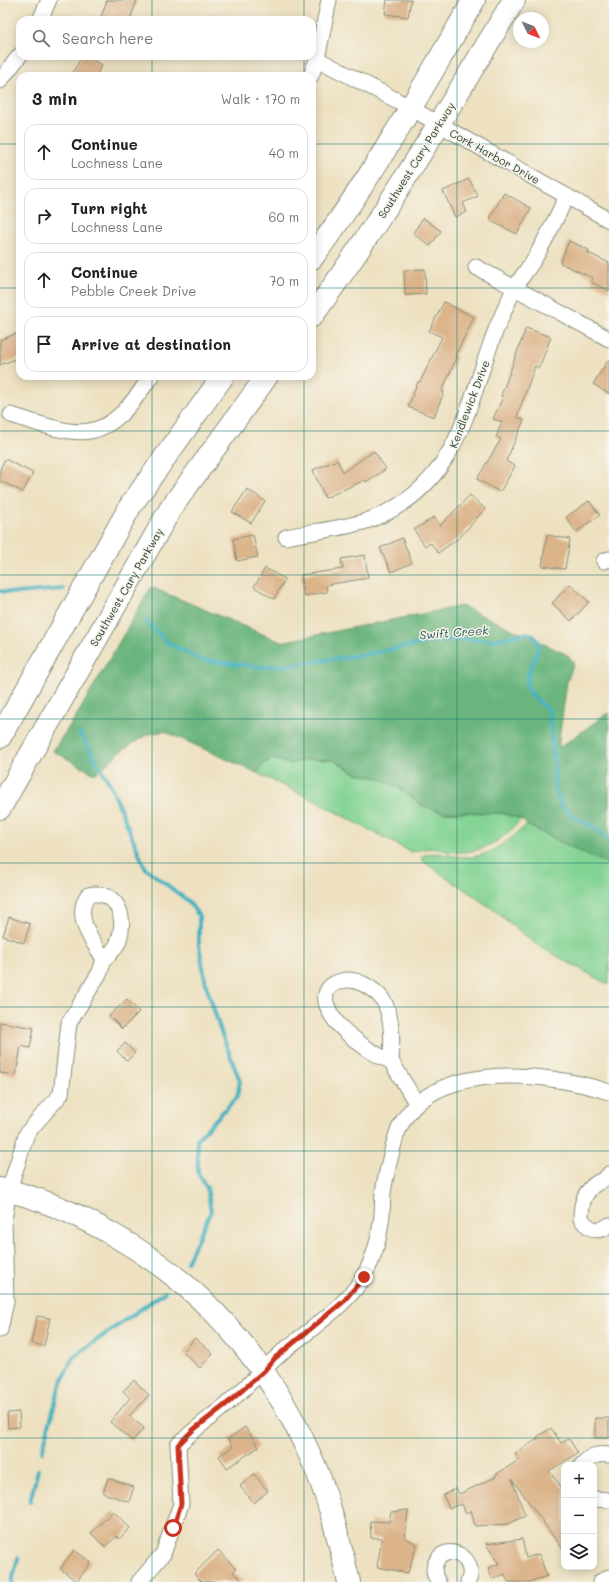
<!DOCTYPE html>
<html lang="en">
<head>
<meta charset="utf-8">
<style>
  body { margin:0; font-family:Mali,sans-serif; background:#f6f6f6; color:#202124 }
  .controls { position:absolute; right:12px; bottom:12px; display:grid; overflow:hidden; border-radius:8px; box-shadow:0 2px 10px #0003 }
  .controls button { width:36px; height:36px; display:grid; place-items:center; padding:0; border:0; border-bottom:1px solid #e0e0e0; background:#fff; color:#202124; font:20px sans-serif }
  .compass { position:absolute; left:513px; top:12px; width:36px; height:36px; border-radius:50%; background:#fff; box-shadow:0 2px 10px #0003; rotate:133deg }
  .stop { position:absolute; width:12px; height:12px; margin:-9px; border:3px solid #c8321e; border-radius:50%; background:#fff }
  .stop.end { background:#c8321e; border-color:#fff; box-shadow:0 1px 4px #0008 }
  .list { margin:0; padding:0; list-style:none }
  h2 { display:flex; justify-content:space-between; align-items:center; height:52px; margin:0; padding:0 16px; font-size:17px }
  h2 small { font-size:13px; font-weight:400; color:#757577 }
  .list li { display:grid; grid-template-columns:26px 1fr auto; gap:12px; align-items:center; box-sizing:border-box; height:56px; margin:0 8px 8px; padding:0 8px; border:1px solid #e0e0e0; border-radius:12px }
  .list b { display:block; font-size:15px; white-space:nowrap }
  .list p { margin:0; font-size:13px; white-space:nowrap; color:#757577 }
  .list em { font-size:13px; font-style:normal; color:#757577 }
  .icon { flex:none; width:22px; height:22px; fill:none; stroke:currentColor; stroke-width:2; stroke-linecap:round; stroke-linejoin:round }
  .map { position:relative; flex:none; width:609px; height:1582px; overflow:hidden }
  .search { position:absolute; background:#fff; box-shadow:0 2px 10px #0003; left:16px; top:16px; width:300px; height:44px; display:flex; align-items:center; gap:10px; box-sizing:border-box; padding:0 14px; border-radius:12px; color:#757577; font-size:15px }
  .panel { position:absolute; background:#fff; box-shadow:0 2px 10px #0003; left:16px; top:72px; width:300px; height:308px; border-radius:12px }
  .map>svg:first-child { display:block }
  .green { fill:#83d394; stroke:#518864 }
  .forest { fill:#6ab57e; stroke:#447959 }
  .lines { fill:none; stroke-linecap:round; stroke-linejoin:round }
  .stream { stroke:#45b2c1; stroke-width:4 }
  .building { fill:#dcb48a }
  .street-casing { stroke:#868f7a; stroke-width:17 }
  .secondary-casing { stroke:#868f7a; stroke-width:24 }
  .primary-casing { stroke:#868f7a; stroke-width:24 }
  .street { stroke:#fff; stroke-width:15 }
  .secondary { stroke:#fff; stroke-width:22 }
  .primary { stroke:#fff; stroke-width:22 }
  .route { stroke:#c8321e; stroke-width:5 }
  .grid { fill:none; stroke:#0f766e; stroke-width:1; stroke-opacity:0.55 }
  .labels { text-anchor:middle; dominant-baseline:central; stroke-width:3; stroke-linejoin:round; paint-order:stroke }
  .street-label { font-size:11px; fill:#1f3d34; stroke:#f7f3e8 }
  .water-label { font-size:12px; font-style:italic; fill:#285a57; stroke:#f7f3e8 }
</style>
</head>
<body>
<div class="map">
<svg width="609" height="1582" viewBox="0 0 609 1582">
  <rect width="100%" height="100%" fill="#f7f3e8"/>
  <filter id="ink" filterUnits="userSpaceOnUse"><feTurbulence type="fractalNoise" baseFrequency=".025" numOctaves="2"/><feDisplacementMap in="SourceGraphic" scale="8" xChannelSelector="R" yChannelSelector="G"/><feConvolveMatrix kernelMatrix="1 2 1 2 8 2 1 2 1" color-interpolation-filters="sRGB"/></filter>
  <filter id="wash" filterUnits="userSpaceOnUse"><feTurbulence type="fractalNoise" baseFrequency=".012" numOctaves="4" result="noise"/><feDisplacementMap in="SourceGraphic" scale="16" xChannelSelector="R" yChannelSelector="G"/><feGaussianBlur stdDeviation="0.9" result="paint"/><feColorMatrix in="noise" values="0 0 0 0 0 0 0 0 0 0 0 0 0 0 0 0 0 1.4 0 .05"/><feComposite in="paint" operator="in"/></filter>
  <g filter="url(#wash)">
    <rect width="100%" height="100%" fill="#ede1c1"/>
    <path class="green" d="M274 759 290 764 308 759 333 760 356 773 379 778 400 788 423 806 443 812 501 813 521 819C506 838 485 852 460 852 449 853 435 846 423 849 419 850 415 851 411 852L315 801 257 773 264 763Z
      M527 825 571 847 609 864V985L537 945 490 907 424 862 421 857C435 849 450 857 466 857 491 857 509 840 527 825Z"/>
    <path class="forest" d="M151 587 281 642 462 606 566 654 574 662 567 682 559 739V748L609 712V864L571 847 527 825 521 819 501 813 443 812 423 806 400 788 379 778 356 773 333 760 308 759 290 764 274 759 264 763 257 773 164 731 146 735 120 752 95 774 53 751 80 710Z"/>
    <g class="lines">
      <path class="stream" d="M0 591 17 593 63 589
        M146 621 168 643 201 660 259 667 281 666 363 655 429 642 455 639 494 640 528 633 533 635 539 643C533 678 510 681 549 710L554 759V785L562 807 572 816 592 826 609 839
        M80 734 110 784 145 868 188 901 199 916V945L206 985 221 1032 240 1081 237 1097 197 1139 198 1173 207 1188 211 1211 187 1262
        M42 1452 59 1388 73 1357 165 1292
        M30 1501 38 1470
        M12 1582 18 1558"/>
    </g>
    <g id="blocks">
      <path class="building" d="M107 0H137L130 20H100Z
        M387 0H411L408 17 385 14Z
        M82 56H86L102 65 96 76H71Z
        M469 179 478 196 463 203 467 212 455 217 443 191Z
        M504 193 531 208 517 234 491 221V216Z
        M423 218 441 231 430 246 413 233Z
        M569 241 589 250 588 253 609 263V291L591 282 593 278 560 263Z
        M425 269 426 294 405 295 404 270Z
        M444 302 474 317 455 356 457 357 442 391 444 392 434 417 408 407 418 382H420L442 337 429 331Z
        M526 328 551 337 539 368 535 366 517 417 524 420 506 461 515 466 500 492 477 479 501 439 496 437 502 422 493 419 503 397 501 396Z
        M18 333 20 339V357L0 365V340Z
        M609 359V394L593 384Z
        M374 451 386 469 366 482 365 480 325 498 313 470 337 460 343 472Z
        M5 459 33 473 23 492 0 481V469Z
        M247 489 265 501 251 523 232 512Z
        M470 495 485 509 459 538 438 553 431 543 425 546 414 530 434 517 440 526Z
        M589 501 600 515 576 532 566 517Z
        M253 535 258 557 237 561 233 539Z
        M547 535 570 539 565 569 542 566Z
        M402 538 412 563 391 572 380 548Z
        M365 555 368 578 326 585 327 592 304 596 301 575 343 569 341 559Z
        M265 568 285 579 274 599 254 587Z
        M570 584 589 602 571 621 552 603Z
        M9 917 30 924 24 943 3 936Z
        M127 999 139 1012 122 1029 109 1016Z
        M0 1022 34 1028 30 1048 21 1046 16 1075 0 1073Z
        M125 1043 135 1053 127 1061 117 1051Z
        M37 1316 50 1318 44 1346 31 1343Z
        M195 1338 213 1354 200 1368 183 1352Z
        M134 1380 149 1395 129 1416 144 1428 132 1441 110 1422 130 1398 123 1391Z
        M19 1412 20 1427 8 1428 7 1413Z
        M595 1418H609V1438H595Z
        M245 1427 259 1447 227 1468 219 1456 233 1447 228 1439Z
        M551 1428 561 1443 569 1439 578 1453 549 1471 564 1490V1551L512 1479 525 1516 508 1524 475 1526 471 1510 466 1513 462 1504 449 1508 443 1495 456 1488 459 1494 496 1477 495 1475 519 1460 515 1453 538 1439 537 1437Z
        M254 1474 268 1491 254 1503 240 1486Z
        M108 1478 134 1487 129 1502 103 1493Z
        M408 1510 405 1538 417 1544 408 1573 377 1567 382 1538H371L370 1521 389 1522 391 1512Z
        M113 1511 130 1528 119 1539 117 1536 105 1547 91 1533Z
        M522 1539 526 1558 539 1554 547 1576 529 1582H508L505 1574 492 1579 488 1568 499 1564 486 1544Z
        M74 1550 91 1562 77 1581 60 1569Z
        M218 1550 236 1569 233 1572 243 1582H202L194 1574Z"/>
    </g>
  </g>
  <g filter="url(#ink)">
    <use href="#blocks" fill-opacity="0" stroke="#868f7a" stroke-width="1"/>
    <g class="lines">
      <defs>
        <path id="street" d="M40 20 49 0
          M317 59 398 101 609 220
          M311 76 317 59 329 0
          M0 81 20 55
          M476 267 609 339
          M11 415C85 439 105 446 151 376
          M286 537C314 531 345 529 372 519 460 485 467 403 497 327 503 314 508 300 515 288 520 279 527 270 533 261 546 240 556 218 567 196
          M604 561 609 559
          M391 1061C392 1043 393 1023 386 1006 381 992 357 976 341 981 310 990 333 1021 347 1033 361 1045 374 1055 391 1061L417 1104
          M609 1174C606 1180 599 1181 594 1185 583 1194 581 1206 581 1219 589 1229 598 1234 609 1225
          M0 1330 6 1301 4 1220 9 1190 27 1133 61 1094 69 1023 100 972 104 959C92 940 73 917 88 895 116 889 127 915 119 940 117 947 110 954 104 959
          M582 1465C590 1456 597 1453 609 1455
          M594 1499 609 1500
          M139 1582 163 1554 181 1504 178 1445C194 1429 212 1417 229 1402 249 1385 267 1365 287 1348 312 1328 348 1304 364 1276 373 1260 379 1240 381 1222 383 1212 382 1203 383 1193 385 1177 390 1159 394 1143 416 1057 545 1071 609 1092
          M438 1582C435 1577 433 1570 435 1564 446 1539 479 1559 468 1582
          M600 1582 609 1577"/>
        <path id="secondary" d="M0 1189C41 1197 81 1216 117 1237 212 1292 277 1373 318 1474 332 1509 340 1546 349 1582"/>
        <path id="primary" d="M312 258C373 176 423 87 474 0
          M312 316C386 215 449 107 514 0
          M0 737 131 505 223 376
          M0 808 171 508 267 376"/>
      </defs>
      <use href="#street" class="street-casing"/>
      <use href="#secondary" class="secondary-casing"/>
      <use href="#primary" class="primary-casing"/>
      <use href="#street" class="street"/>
      <use href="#secondary" class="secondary"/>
      <use href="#primary" class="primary"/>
    </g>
  </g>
  <g class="lines" filter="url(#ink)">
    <path class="route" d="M173 1528 181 1504 178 1445 193 1430 229 1402 264 1371 275 1358 343 1302 364 1277"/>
  </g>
  <path class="grid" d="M152 0V20M304 0V20M457 0V1582M152 56V76M304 56V76M0 144H20M312 144H609M0 288H20M312 288H609M152 376V1582M304 376V1582M0 431H609M0 575H609M0 719H609M0 863H609M0 1007H609M0 1151H609M0 1294H609M0 1438H609"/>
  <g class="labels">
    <g class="street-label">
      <text transform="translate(495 156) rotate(29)">Cork Harbor Drive</text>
      <text transform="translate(416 160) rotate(-58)">Southwest Cary Parkway</text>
      <text transform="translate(469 404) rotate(-69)">Kendlewick Drive</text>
      <text transform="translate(126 587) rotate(-60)">Southwest Cary Parkway</text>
    </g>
    <g class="water-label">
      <text transform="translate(454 632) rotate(-4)">Swift Creek</text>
    </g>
  </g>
</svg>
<div class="controls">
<button>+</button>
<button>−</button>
<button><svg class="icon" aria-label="layers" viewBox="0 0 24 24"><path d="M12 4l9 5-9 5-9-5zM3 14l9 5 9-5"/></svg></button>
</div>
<svg class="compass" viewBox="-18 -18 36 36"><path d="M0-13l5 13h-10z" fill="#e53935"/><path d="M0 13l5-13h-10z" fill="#757577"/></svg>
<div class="stop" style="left:173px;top:1528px"></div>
<div class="stop end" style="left:364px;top:1277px"></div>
<div class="search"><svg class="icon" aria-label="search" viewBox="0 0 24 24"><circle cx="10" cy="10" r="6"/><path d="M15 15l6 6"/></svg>Search here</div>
<section class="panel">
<h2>3 min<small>Walk · 170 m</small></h2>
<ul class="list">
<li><svg class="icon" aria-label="ahead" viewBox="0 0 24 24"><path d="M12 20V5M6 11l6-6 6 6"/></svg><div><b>Continue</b><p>Lochness Lane</p></div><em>40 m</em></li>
<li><svg class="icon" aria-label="right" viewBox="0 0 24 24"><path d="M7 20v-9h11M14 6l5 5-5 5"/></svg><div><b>Turn right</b><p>Lochness Lane</p></div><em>60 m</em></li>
<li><svg class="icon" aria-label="ahead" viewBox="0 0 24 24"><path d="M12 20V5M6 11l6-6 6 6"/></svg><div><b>Continue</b><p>Pebble Creek Drive</p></div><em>70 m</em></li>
<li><svg class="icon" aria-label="arrive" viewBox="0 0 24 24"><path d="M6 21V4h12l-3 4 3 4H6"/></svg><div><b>Arrive at destination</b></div></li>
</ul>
</section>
</div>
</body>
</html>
